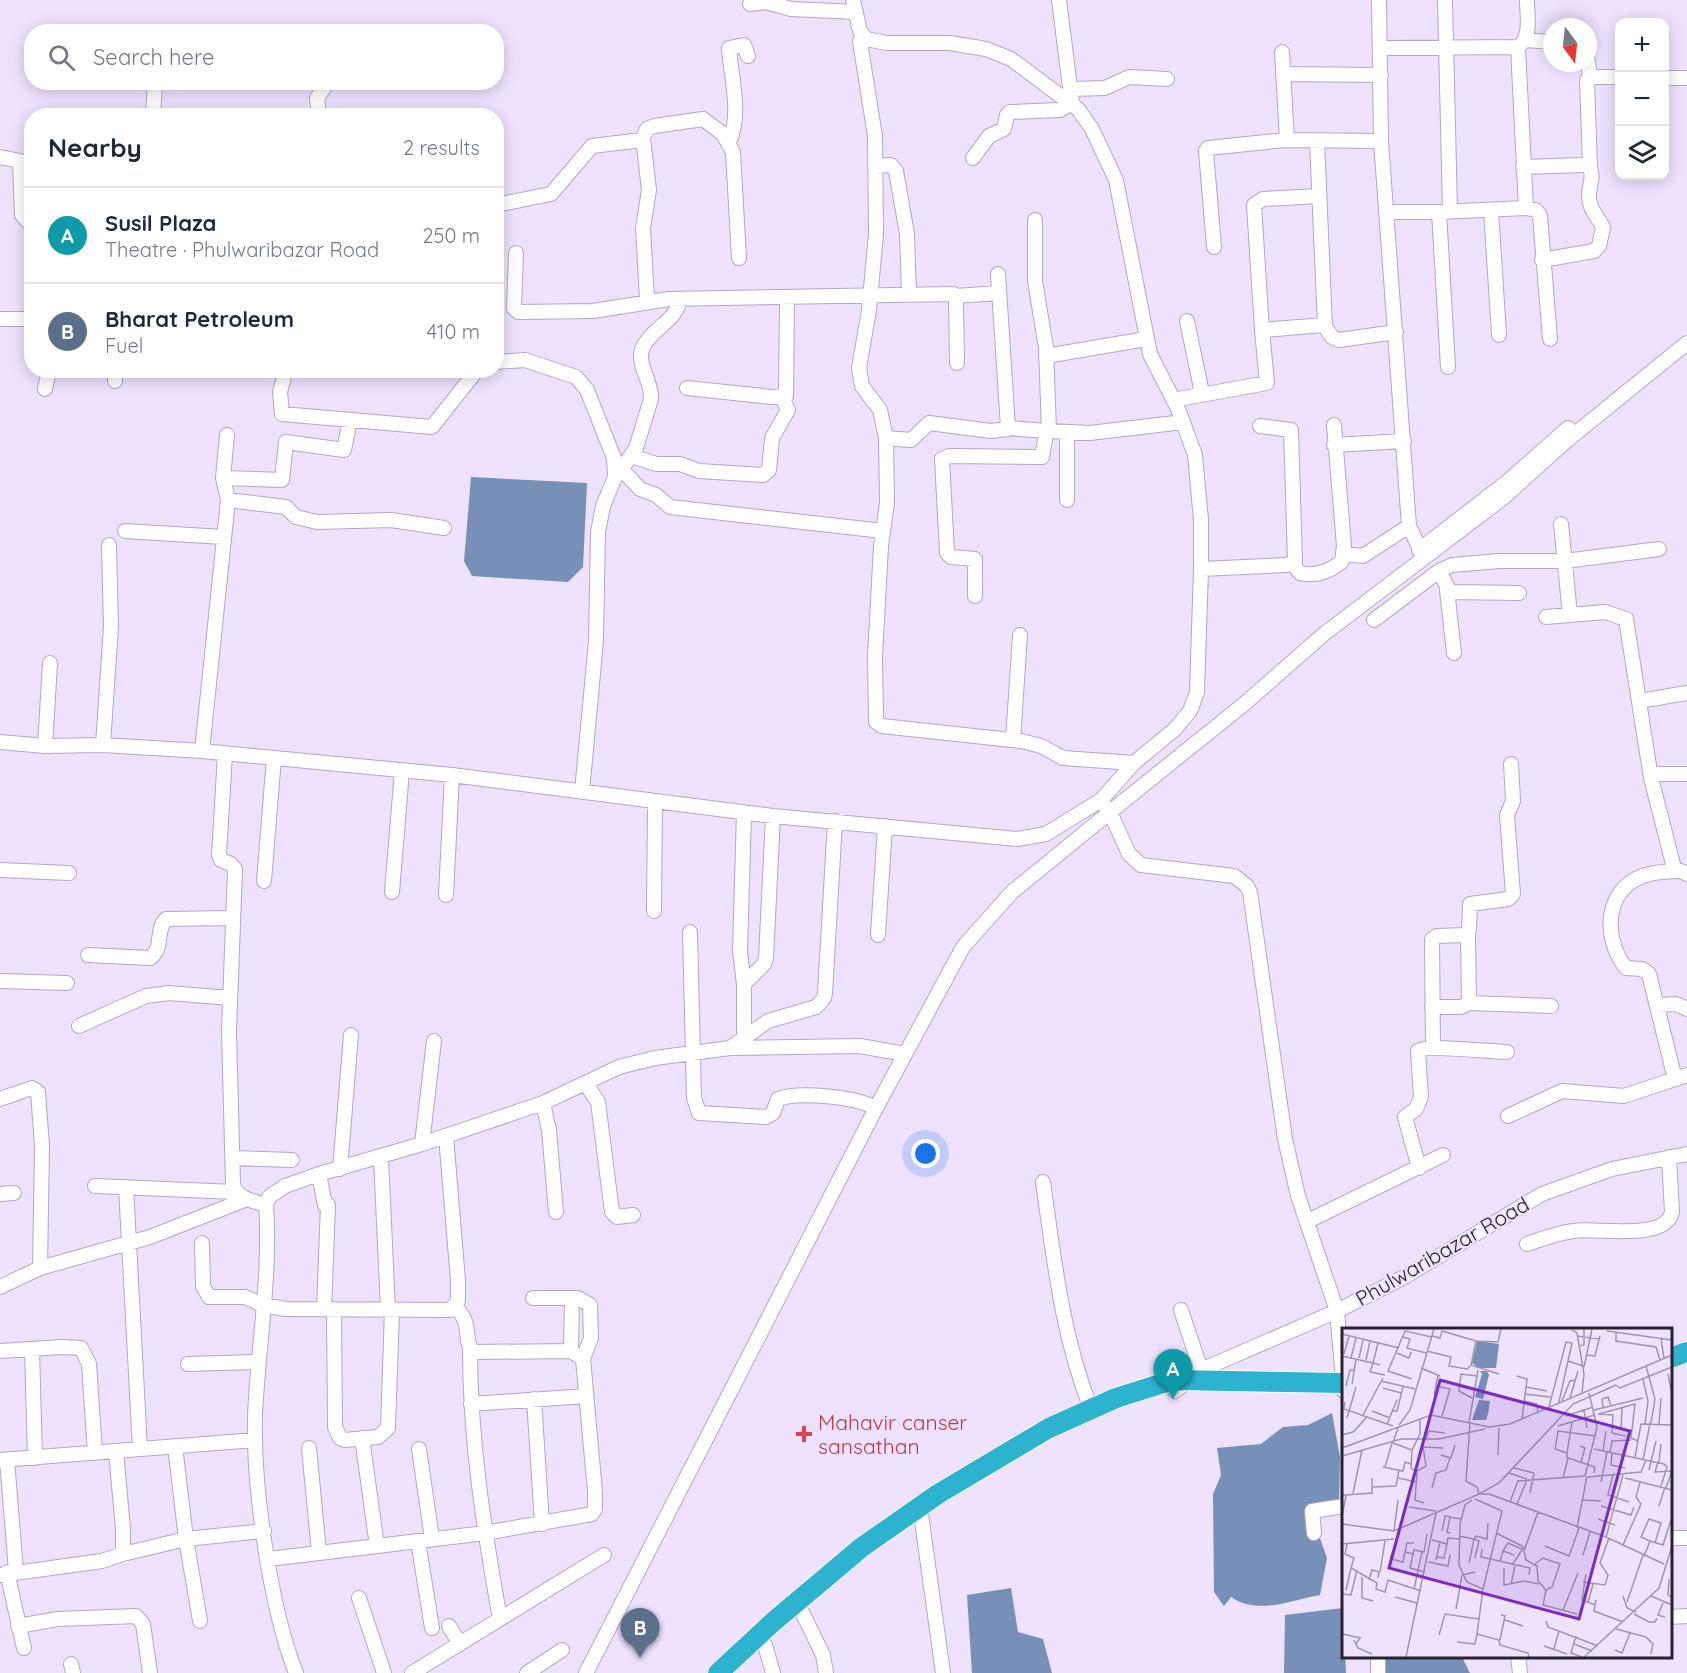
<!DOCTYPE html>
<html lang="en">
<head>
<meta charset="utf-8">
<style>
  body { margin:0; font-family:Quicksand,sans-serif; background:#f6f6f7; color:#1f2937 }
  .controls { position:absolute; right:18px; top:18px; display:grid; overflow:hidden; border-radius:12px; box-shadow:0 3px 15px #0003 }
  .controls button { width:54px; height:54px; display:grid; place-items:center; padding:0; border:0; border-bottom:2px solid #e0e1e3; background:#fff; color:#1f2937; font:30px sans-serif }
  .compass { position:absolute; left:1543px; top:18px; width:54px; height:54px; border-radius:50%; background:#fff; box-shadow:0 3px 15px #0003; rotate:165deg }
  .you { position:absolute; left:926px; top:1154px; width:21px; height:21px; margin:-15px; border:4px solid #fff; border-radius:50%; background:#1a73e8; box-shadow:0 0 0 9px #1a73e833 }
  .badge { display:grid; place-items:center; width:39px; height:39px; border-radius:50%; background:#d93025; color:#fff; font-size:20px; font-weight:700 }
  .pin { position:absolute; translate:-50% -50px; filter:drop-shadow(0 2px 3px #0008) }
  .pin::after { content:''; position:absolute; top:32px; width:21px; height:18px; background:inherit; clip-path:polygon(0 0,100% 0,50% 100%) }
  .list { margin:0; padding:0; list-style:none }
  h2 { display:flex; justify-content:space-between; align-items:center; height:78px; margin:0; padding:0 24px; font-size:26px }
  h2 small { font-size:20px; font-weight:400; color:#747a83 }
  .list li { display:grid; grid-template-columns:39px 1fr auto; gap:18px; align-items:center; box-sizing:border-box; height:96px; padding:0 24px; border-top:2px solid #e0e1e3 }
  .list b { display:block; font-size:22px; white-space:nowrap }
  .list p { margin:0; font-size:20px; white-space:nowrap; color:#747a83 }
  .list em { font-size:20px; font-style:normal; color:#747a83 }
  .icon { flex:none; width:33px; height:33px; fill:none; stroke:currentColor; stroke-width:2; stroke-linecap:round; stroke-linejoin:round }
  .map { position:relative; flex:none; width:1687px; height:1673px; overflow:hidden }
  .search { position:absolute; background:#fff; box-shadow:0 3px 15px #0003; left:24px; top:24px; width:480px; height:66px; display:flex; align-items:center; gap:15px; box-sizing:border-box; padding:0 21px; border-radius:24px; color:#747a83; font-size:22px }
  .panel { position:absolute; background:#fff; box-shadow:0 3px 15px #0003; left:24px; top:108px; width:480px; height:270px; border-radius:24px }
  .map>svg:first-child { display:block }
  .water { fill:#7690b8 }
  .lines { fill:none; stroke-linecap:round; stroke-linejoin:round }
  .minor-casing { stroke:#b4a7c8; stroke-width:16 }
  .highway-casing { stroke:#fff; stroke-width:22 }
  .minor { stroke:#fff; stroke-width:14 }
  .highway { stroke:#2db2d0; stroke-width:20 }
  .health-dot { fill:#e0444e; stroke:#eee2ff; stroke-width:2 }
  .labels { text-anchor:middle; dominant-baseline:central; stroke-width:4.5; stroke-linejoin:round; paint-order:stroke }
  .street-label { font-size:21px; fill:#292330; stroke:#eee2ff }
  .health-label { font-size:21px; fill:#be3a42; stroke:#eee2ff; text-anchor:start }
  .inset-road { fill:none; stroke:#9f96ac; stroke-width:1.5 }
  .view { fill:#7b2cbf; fill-opacity:0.15; stroke:#7b2cbf; stroke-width:3 }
  .inset-edge { fill:none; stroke:#292330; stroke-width:3 }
</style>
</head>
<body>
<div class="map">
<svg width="1687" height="1673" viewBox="0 0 1687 1673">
  <rect width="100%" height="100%" fill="#eee2ff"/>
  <path class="water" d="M471 477 587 483 583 567 568 582 472 576 464 561Z
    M1332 1413 1340 1457 1339 1507 1314 1510 1316 1527 1327 1558 1320 1595C1289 1601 1258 1615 1231 1597L1224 1606 1214 1592 1213 1494 1221 1475 1217 1448 1261 1444 1283 1427 1308 1425Z
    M1011 1588 1018 1632 1043 1639 1052 1673H972L967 1595Z
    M1343 1608 1346 1673H1284L1285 1615Z
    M1383 1656 1462 1657 1470 1673H1382Z"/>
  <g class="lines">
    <defs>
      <path id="minor" d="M1379 0 1381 141 1409 526 1424 558
        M1445 0 1450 210
        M750 4 766 2 791 9 856 12
        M193 32H252
        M862 36 860 42 875 136 876 234 869 310 859 368 862 386 880 410 886 438 887 503 881 546 875 656 876 722 882 726 1021 741 1041 746 1063 758 1134 763
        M1525 40 1552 42
        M1518 47C1532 37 1527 16 1527 0
        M1382 48 1518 47 1526 208 1439 212 1448 367
        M1282 52 1287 140
        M1588 61 1590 77
        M1283 74 1381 75
        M1664 78H1687
        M1072 89 1105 88 1129 77 1167 79
        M153 116 155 82
        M319 116 317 98 328 82
        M643 138 649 190 643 228 647 300
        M1317 141 1325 326
        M729 142C742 115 731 77 729 48L744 45 748 56
        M0 157 20 161 22 215 26 220 32 221
        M973 158 989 136 1004 129 1007 115 1010 112 1060 110 1072 103 1059 0
        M875 166 891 165 896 171 907 234 909 295
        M1590 166 1587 80 1591 77H1620
        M1523 167 1582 165H1588C1596 176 1588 186 1589 197 1589 210 1599 217 1603 228L1599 246 1594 251 1542 260
        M496 205 551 194 592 146 642 140 647 129 654 126 703 119 723 134 733 152 739 258
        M1526 208 1536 210 1540 216 1550 339
        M1491 210 1499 335
        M1387 212H1439
        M1035 220V281L1046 348 1049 431 1090 433 1183 422
        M1214 247 1206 151 1208 148 1285 140 1381 141
        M516 253 514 308 518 312 593 311 669 299 953 294 956 299 957 363
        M998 274 1008 428 1047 431
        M955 296 999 293
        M0 319H32
        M1187 321 1202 393
        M1262 330 1254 205 1263 199 1319 196
        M1046 356 1146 339
        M496 362 525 360 576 377 587 390 614 458 615 477 603 506 598 532 596 641 582 792
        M286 370 280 392 282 414 432 427 477 370
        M115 381V370
        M687 388 772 397 786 396 787 299
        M45 389 49 370
        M1173 400 1267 383 1262 330 1324 325 1332 337 1339 340 1396 332
        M227 435 223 478 228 500
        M886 438 911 440 929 423 991 431 1008 429
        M1334 445 1404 441
        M632 456 656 464H680L699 471 763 475 769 470 772 438 788 410 782 397
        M619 473 636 448 651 399C653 383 635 363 643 347 653 327 676 322 680 299
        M615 474 625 473 640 489 656 495 670 507 883 531
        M223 478 282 480 286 442 344 450 350 420
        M1067 500V433
        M1561 524 1570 615
        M125 531 223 537
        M1419 550 1508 481 1568 428
        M1344 554 1363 556 1409 526
        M1293 564 1300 573C1315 577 1331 571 1342 561L1344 546 1334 425
        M1201 569 1287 565 1295 561 1291 430 1260 426
        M1439 571 1450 592 1519 593
        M1447 590 1454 653
        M975 596V559L951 557 947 553 942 459 949 456 1042 457 1047 428
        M1546 617 1605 612 1626 619 1651 778 1674 868 1687 874
        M1374 620 1439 571 1452 565 1499 561H1565L1659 549
        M1640 701 1687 693
        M1013 740 1020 635
        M0 742 45 746 103 745 202 751 452 775 773 816 1017 839 1046 834 1101 800 1134 763 1175 729 1190 711 1197 692 1201 569V520L1195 455 1178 409 1150 354 1116 180 1092 129 1078 109 1011 59 986 49 950 43H887L866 39 860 31 853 0
        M103 745 111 626 109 545
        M45 746 50 663
        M202 751 228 500 286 507 296 517 317 522 391 520 444 528
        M225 754 219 855 221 860 231 864 235 869 229 1031 233 1184C237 1199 253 1201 266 1205
        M1651 774H1687
        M1106 807 1110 812 1243 705 1324 634 1503 498 1565 442 1687 343
        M744 812 740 951 744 984
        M0 870 69 873
        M264 881 274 758
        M392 892 402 771
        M446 895 452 775
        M654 911 655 802
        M690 932 694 1098 699 1113 766 1117 773 1113 778 1099C800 1091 856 1097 876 1108
        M878 935 885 826
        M88 955 150 958C164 949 155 930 166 919L231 918
        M0 981 67 983
        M1469 1003 1551 1006
        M1658 1005 1676 1004 1687 1009
        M1432 1007H1461L1469 1003 1468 933
        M79 1026 146 996 169 993 230 998
        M744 1038V984L764 964 766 958 773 816
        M1433 1047 1432 939 1437 936 1466 935 1469 930 1470 904 1508 899 1513 894 1507 815 1513 801 1511 764
        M731 1048 860 1046 905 1054
        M1675 1079 1649 974 1642 969 1626 968C1605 942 1603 897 1636 879 1649 872 1663 872 1677 871
        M586 1084 598 1102 612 1212 617 1217 633 1215
        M0 1099 32 1088 38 1092 42 1146 40 1268
        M543 1103 549 1130 556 1212
        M1508 1116 1562 1091 1624 1096 1687 1075
        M422 1144 434 1041
        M381 1157 388 1310
        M233 1158 292 1160
        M1419 1168 1405 1117 1416 1109 1421 1097 1418 1051C1425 1044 1491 1052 1507 1052
        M340 1169 351 1035
        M319 1174 325 1205
        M1043 1182C1054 1259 1062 1336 1091 1409
        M95 1186 235 1192
        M126 1187 140 1449
        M0 1194 14 1193
        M1308 1221 1443 1155
        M202 1243 203 1286 209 1297H245L263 1305 286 1309 450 1310 458 1301V1281L446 1136
        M1527 1244C1542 1239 1557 1233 1573 1231 1595 1227 1666 1242 1672 1212L1669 1157
        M0 1287 40 1268 150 1237 247 1199
        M533 1298H578L590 1305 591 1338 583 1359
        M324 1309 328 1205
        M334 1309 335 1427 340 1438 345 1440 378 1437 388 1428 392 1310
        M1181 1310 1201 1370
        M32 1349 35 1458
        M470 1350C470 1441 484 1529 500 1619
        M0 1351 62 1347 81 1348 89 1364 95 1453
        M571 1351 572 1298
        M188 1364 258 1362
        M1175 1391 1201 1370 1337 1311 1406 1276 1542 1194 1612 1169 1687 1154
        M534 1399 542 1524
        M471 1404 586 1396
        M362 1438 377 1546
        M175 1446 186 1539 200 1621
        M309 1448 319 1553
        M419 1449 432 1539
        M0 1460 255 1440
        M7 1460 16 1571
        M920 1507 943 1673
        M1314 1533 1312 1511 1344 1506
        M1670 1538H1687
        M418 1541 432 1628
        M123 1554 186 1539 264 1531
        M269 1559 485 1533 592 1514 595 1509V1492L583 1359 571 1351 473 1352C462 1339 474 1324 455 1307
        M7 1572 24 1648
        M0 1575 102 1561 123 1554V1529L116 1451
        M359 1598 384 1673
        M802 1612 823 1655 826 1673
        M1670 1617 1687 1616
        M18 1626 58 1619 136 1616 143 1624 150 1673
        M449 1626 460 1644
        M765 1645 773 1673
        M1518 1656 1520 1673
        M71 1664 73 1673
        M296 1673C270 1607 253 1487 255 1416 258 1345 271 1276 266 1205L269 1197 285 1186 319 1174 422 1144 543 1103 619 1067 655 1058 730 1048 768 1021 816 1007 824 998 825 993 835 821
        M412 1673 604 1555
        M527 1673 562 1650
        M586 1673 876 1108 963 947 1012 892 1110 812 1129 854 1141 865 1234 876 1246 885 1250 892 1285 1139 1298 1196 1337 1311 1344 1391
        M1378 1673V1656"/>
      <path id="highway" d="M1670 1358 1687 1352
        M718 1673 773 1622 862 1547 938 1494 1049 1428 1116 1398 1173 1380 1344 1383"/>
    </defs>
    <use href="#minor" class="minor-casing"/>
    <use href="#highway" class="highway-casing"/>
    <use href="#minor" class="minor"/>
    <use href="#highway" class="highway"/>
  </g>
  <path class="health-dot" d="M801 1425h6v6h6v6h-6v6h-6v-6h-6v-6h6z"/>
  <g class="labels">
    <g class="street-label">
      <text transform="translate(1442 1251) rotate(-30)">Phulwaribazar Road</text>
    </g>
    <g class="health-label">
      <text x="818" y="1422">Mahavir canser<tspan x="818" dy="24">sansathan</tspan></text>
    </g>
  </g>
  <g transform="translate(1342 1328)">
    <rect width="330" height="330" fill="#eee2ff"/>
    <path d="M135 13 157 16 154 40H137L130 35ZM138 43H145L147 47 141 71 133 69 140 46ZM137 72 148 73 146 86 144 92H130Z" fill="#7690b8"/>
    <path class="inset-road" d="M229 1 235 5 242 46 240 65M265 3 330 12M274 4V13L314 19 318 32M0 6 57 20M90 8 98 10 100 3 134 13M235 8 257 11M61 9 68 11 65 20 84 25M319 11 322 30M237 18 242 17V1M85 23 109 29 107 38 125 41 129 37 157 46M55 25 67 30 69 24M2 26 7 8M245 27 253 28 258 8M0 28 31 35 36 15M9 30 14 10M17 30 21 12M24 32 28 13M38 37 31 35 28 44 43 47M129 37 134 13 156 14 159 1M304 38 313 71 309 95M242 39 250 1M79 40 98 48M326 46 330 67M175 48 185 51 180 91M70 51 46 43 63 3 90 9M301 51 306 73 303 96M39 53 73 61M10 56 14 31M274 57 278 60 330 39M4 58 8 42H13M94 58 108 61 100 88M184 59 205 63M41 60 59 65M183 66 208 69M92 67 96 47M130 70 117 63 119 46 135 48M228 70 236 43M182 73 195 76 196 86M220 73 228 53 234 52M3 74 2 81 51 98M217 74 226 33M207 79 224 14 230 15 226 33 241 38M261 80 260 71 266 69 269 78M242 82 245 100M252 82 301 70M30 83 48 90M51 83H55L61 59M256 86 271 87 270 105 284 108M257 86 293 76 289 110 296 113M21 87 41 50M224 88 251 79M5 90 14 59M128 94 124 153 135 159 137 166 157 155 231 76 274 57M127 95 136 42M45 96 55 72M317 96 319 70M57 97 68 82 92 1M216 98 253 87M56 100 51 115 70 122 78 106V92M279 102 280 80M0 107 11 104 25 89M84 111 87 103 103 105M238 118 243 120 239 134M81 119 101 120M0 120 89 87 147 99 168 96 330 27M252 121 322 136 325 139 319 158M70 122 69 140 75 144 73 172 82 175M261 123 264 103M268 124 270 113 289 112M225 125 230 94M270 125 269 137 283 140M99 127 109 130 113 117M156 127 157 100M0 128 59 111H97L143 101M293 129 299 96 330 97M225 130V125L213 121 216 103 254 108M301 132 308 95M316 134 313 144 330 143 324 160M317 134 319 116M41 139 61 143 63 134 69 136M43 139 50 115M172 140 192 145 188 165M307 142 314 113M75 143 84 138 81 119M167 145 185 151M271 147 266 167 287 174M246 149 299 144 304 132M56 150 75 154M221 150 226 130 253 139 252 145M283 150 330 162M259 154 265 124M31 159 54 158 57 142M90 160 94 145 104 142 108 130M11 165 20 122M0 166 4 168 0 188M3 167 30 165V150M133 171 160 183 141 261M130 172 123 177 118 196 117 237 125 254 141 261 135 306 157 312 158 317 186 325 187 329M241 172 259 173M168 174 176 153 243 148 255 99 247 65M175 176 185 152M259 178 289 187 292 179M317 178 323 159M67 179 94 183M196 184 182 223 184 232 195 238 196 253 204 262 201 277 235 286M256 191 273 197M0 196 52 203 137 166H147L264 209 322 236M235 200 245 148M52 203 56 172M100 203 103 188 109 189M108 205 105 204 108 189 119 191M154 205 182 219M117 208 132 211 127 235M264 209 281 147M132 211 134 208 145 211 146 195M132 211 137 213 133 230M90 212 105 216 106 210 117 211M308 213 299 209 307 191 319 195 313 215M0 216 52 211M5 216 3 226 12 230 9 240 35 255 34 261 43 264 46 252 79 263M281 217 299 176 294 169 298 154M203 218 227 228 237 200M140 221 139 229 188 240 187 247M161 223 166 215 180 221M71 226 63 224 65 215H72M49 227V231L61 234 63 224M241 227 248 204M302 228 308 213 321 217 330 189M95 229 102 230 105 216M94 232 98 214M86 234 106 238 108 227M158 234 161 223 172 227M193 236 201 230 218 236 210 259 204 262M170 237 182 219M162 240V257L182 253 197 256M38 244 43 213M83 244 68 240 72 222 82 224 85 206M244 246 240 272 253 277M20 249V270L31 273M327 251 326 267 330 269M27 252 30 242 37 244 36 250M241 254 263 257 266 247 258 235 267 210M169 256 173 238M72 261 80 224M4 262 9 240M0 266 9 267 15 242M281 268 285 280 294 284M309 268 330 277M53 269 75 275M254 272 252 283 281 294M285 274 301 227M246 275 251 256M321 275 316 287 323 289M114 281 120 247 133 244M221 282 236 245M292 286 307 294H313L315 290M163 292 181 298M204 293 206 299 256 318M274 301 304 309 311 316 309 326M1 306 18 310 14 316M97 307 103 286 137 291M234 308 229 325 240 329M12 312 16 320 30 326M158 312 163 288 159 287M115 314 133 316 135 306M232 316 250 323M202 318 225 326M212 321 217 303M273 322 280 325 288 305M64 329 94 185M242 329 317 260 330 218"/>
    <path class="view" d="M98 52 288 103 237 291 47 240Z"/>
    <rect width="330" height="330" class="inset-edge"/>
  </g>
</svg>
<div class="controls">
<button>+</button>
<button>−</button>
<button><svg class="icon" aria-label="layers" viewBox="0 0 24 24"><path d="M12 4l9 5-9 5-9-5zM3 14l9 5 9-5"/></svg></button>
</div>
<svg class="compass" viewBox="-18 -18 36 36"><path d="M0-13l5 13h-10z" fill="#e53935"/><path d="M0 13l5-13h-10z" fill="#747a83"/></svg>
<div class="you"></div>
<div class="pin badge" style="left:1173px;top:1399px;background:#0f9aa8">A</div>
<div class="pin badge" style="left:640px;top:1658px;background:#5c6f8a">B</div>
<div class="search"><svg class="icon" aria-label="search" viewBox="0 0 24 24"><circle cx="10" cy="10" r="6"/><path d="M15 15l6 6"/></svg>Search here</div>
<section class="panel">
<h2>Nearby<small>2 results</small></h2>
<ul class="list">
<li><span class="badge" style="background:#0f9aa8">A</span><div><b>Susil Plaza</b><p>Theatre · Phulwaribazar Road</p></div><em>250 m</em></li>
<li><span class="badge" style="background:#5c6f8a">B</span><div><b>Bharat Petroleum</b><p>Fuel</p></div><em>410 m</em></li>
</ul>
</section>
</div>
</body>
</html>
